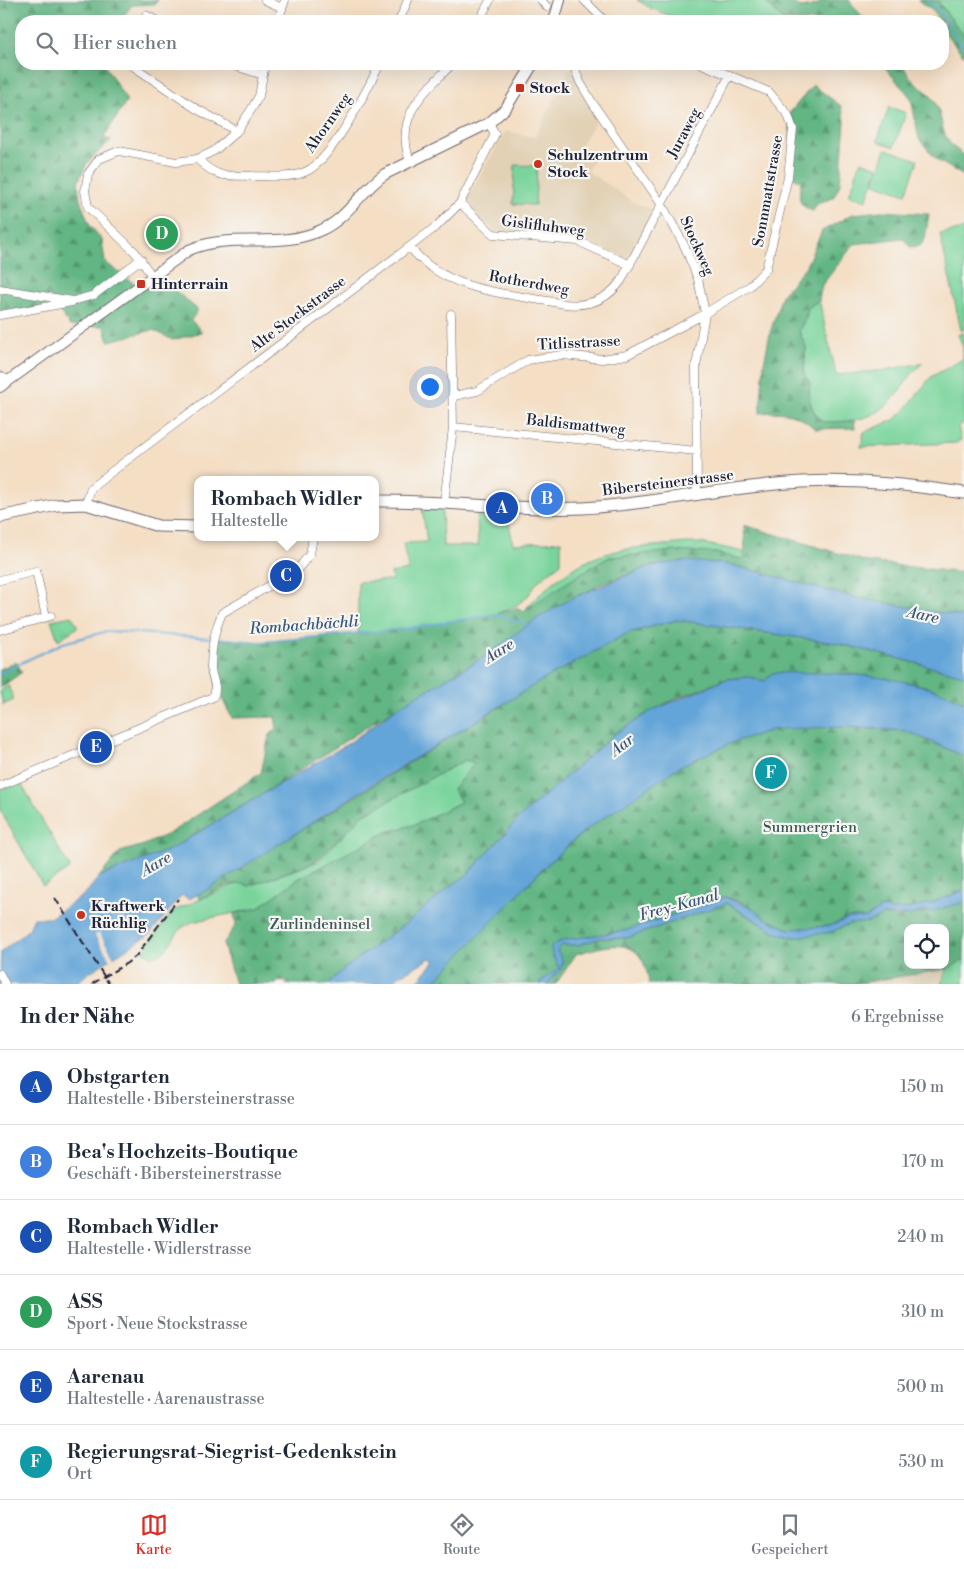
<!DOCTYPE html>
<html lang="de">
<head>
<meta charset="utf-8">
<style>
  body { margin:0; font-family:"Libre Bodoni",serif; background:#f2f2f3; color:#1f2937 }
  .controls { position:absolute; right:15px; bottom:15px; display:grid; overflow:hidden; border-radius:10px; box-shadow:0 5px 20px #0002 }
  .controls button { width:45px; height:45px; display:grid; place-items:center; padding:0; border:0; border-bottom:1px solid #e0e1e3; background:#fff; color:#1f2937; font:25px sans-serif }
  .you { position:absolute; left:429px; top:386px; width:18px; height:18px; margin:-12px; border:4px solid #fff; border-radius:50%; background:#1a73e8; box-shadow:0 0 0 8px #1a73e833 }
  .badge { display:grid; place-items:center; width:32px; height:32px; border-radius:50%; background:#d93025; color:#fff; font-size:16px; font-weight:700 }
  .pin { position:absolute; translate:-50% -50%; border:2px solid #fff; box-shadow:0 1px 5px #0006 }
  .popup { position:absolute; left:194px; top:476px; width:185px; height:65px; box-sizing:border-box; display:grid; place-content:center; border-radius:10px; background:#fff; filter:drop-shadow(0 1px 4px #0005); font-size:16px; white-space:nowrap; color:#747a83 }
  .popup b { font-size:19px; color:#1f2937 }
  .popup::after { content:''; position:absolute; left:50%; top:100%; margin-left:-10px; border:10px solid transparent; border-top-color:#fff }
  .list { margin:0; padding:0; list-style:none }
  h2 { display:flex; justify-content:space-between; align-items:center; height:65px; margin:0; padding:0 20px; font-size:21px }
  h2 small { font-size:16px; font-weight:400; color:#747a83 }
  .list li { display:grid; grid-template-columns:32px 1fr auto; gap:15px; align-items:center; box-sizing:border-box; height:75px; padding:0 20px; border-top:1px solid #e0e1e3 }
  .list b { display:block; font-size:19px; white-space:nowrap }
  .list p { margin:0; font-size:16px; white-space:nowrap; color:#747a83 }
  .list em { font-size:16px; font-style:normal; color:#747a83 }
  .icon { flex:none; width:28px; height:28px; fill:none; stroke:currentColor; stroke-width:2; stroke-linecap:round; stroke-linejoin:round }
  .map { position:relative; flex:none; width:964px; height:984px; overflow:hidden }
  .search { position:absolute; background:#fff; box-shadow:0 5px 20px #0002; left:15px; right:15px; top:15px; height:55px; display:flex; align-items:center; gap:12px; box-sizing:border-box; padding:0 18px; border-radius:20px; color:#747a83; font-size:19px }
  .sheet { height:515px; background:#fff }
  nav { display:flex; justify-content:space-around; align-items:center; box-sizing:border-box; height:70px; border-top:1px solid #e0e1e3; background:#fff; font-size:14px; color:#747a83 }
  nav a { display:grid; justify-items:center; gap:2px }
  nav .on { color:#d93025 }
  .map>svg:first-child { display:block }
  .built { fill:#e2d1b5 }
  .grass { fill:#79d49b; stroke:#4e7b6b }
  .forest { fill:url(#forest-firs); stroke:#426c5f; fill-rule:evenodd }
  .park { fill:url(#park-tufts); stroke:#4e7b6b }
  .water { fill:#64a5d8; stroke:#43648a }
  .pier { fill:#f4dec4 }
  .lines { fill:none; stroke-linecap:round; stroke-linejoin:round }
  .stream { stroke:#64a5d8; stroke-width:2 }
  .minor-casing { stroke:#6c646b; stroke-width:9 }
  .tertiary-casing { stroke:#6c646b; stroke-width:12 }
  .secondary-casing { stroke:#6c646b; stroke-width:13 }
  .minor { stroke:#fff; stroke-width:8 }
  .tertiary { stroke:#fff; stroke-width:10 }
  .secondary { stroke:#fff; stroke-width:11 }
  .rail { stroke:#22223b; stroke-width:2; stroke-dasharray:8 4; stroke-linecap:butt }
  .poi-dot { fill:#c8321e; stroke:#f6f6f2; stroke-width:2 }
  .labels { text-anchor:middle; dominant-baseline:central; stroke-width:4.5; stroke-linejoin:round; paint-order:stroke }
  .poi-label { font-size:15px; font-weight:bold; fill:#22223b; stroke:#f6f6f2; text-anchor:start }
  .street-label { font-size:15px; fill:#22223b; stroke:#f6f6f2 }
  .park-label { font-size:15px; fill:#3c5758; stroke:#f6f6f2 }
  .water-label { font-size:16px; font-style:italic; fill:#3c567a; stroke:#f6f6f2 }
</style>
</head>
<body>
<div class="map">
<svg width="964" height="984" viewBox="0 0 964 984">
  <defs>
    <pattern id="forest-firs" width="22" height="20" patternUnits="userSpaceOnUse" patternTransform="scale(1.25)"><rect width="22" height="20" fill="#62b683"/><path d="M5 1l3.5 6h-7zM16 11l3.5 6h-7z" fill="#50946c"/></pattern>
    <pattern id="park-tufts" width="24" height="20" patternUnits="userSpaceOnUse" patternTransform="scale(1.25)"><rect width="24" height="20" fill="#79d49b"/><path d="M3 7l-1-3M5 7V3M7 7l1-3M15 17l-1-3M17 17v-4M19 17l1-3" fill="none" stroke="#68b686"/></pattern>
  </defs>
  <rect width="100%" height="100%" fill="#f6f6f2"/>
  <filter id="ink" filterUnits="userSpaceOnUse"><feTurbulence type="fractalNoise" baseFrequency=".02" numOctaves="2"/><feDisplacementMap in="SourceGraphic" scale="10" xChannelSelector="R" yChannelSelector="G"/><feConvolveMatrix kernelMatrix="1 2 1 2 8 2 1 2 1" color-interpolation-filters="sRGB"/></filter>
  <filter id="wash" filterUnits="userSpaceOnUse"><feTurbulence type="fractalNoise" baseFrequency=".0096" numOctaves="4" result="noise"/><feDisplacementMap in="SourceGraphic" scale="20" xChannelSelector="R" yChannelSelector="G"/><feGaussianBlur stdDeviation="1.12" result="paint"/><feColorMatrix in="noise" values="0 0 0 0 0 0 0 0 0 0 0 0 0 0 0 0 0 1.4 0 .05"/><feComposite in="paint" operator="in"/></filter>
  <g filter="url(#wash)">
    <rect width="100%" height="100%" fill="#f4dec4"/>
    <path class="built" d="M571 66 598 118 580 146 595 157 587 171 635 203 654 210 628 260 584 240 496 231 463 204 506 131 535 137Z
      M947 969 941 984H852L857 982Z"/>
    <path class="grass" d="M637 0H764L784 21H684L652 9Z
      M937 0H964V36Z
      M889 107 906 113 894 147 877 141Z
      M886 149 918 160 906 194 874 183Z
      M861 161 878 167 866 201 849 195Z
      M515 165 537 166 535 205 513 204Z
      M964 229V330H961L940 234Z
      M819 300 836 375 885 370 923 363C910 373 904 387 893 399 873 421 850 422 823 422 810 410 808 400 810 383L804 374 806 347 799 331 806 317 808 308Z
      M964 333V423L958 426 961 440 956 443 861 447 864 432 894 420 904 411 931 377 963 359V347L958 334Z
      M422 508 442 510 443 546H478L477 513 508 517 513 544 561 541V563L537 582 528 596 517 605 496 614 404 629 358 633V582L392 580 391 573 408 570 403 543 427 542Z
      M685 543H701L745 552 742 560 716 553 610 557 583 572 528 609 527 607C551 582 577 561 613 552 636 546 662 546 685 543Z
      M465 760 476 763 453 789 461 802 417 824 387 832 298 879 258 908 192 922 180 929 165 951 152 957 143 951 173 911 231 886 242 883 249 886 317 862 364 814Z
      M20 782 70 868 43 886 0 810V790Z"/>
    <path class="forest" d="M0 0H158L155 4 132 5 120 21H21V64H104L127 101 103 138 111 140 87 163 78 182 80 200 89 224 102 240 105 262 141 289 158 276 198 310 191 320 202 332 173 340 153 330 109 341 104 326H70L57 307 0 313Z
      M764 0H786L802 8 816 5 824 0H849L865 21H784Z
      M918 0H937L964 36V56L946 34 943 21H940L932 10Z
      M882 64H902C906 70 910 78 915 83 922 89 928 91 933 99 947 121 935 136 964 155V176L937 160 919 139 911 98Z
      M813 85 841 106 845 121 840 184 833 198 817 204 813 211C796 205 799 196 801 181L792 178 793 152 788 115Z
      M881 211 929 214 925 239 920 246 910 247 903 238 854 244 822 285 819 300 808 308 806 317 799 331 806 347 804 374 810 383C808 400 810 411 823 422L854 421 855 428 815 429C797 412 784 411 760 413L764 363 770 333 782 295 806 266 822 231 853 214Z
      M744 525 868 562 964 573V617L852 597 728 564 650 566 599 585 536 619 484 657 401 705 269 790 169 850 99 877 120 852 144 845 170 833 261 773 269 736 277 728 275 717 232 718 216 687 214 645 218 639 260 642 404 629 496 614 516 608 523 611 583 572 610 557 675 551 716 553 742 559 745 551Z
      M677 620 837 643 964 675V702L925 686 852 674 810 673 765 681 749 677 727 679 680 697 653 710 616 733 521 816 466 876 452 885 413 918 345 968 328 984H285L289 981 279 980 276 984H235L223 944 236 925 234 914 258 908 298 879 387 832 417 824 461 802 453 789 475 763 465 760 364 814 316 861 249 886C234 878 215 892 200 899L197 895 541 681 628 633Z
      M16 662 22 672 0 688V669Z
      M846 727 906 731 964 756V890C940 900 905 915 881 908L866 918H849L830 926 789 929 764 918 739 901 725 897 624 931 563 940 555 944 552 954 559 968 543 984H432C525 882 635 762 774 729 797 724 824 727 846 727Z
      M964 902V960L947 969 852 984H649C643 935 614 943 576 954L556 984H548L563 962 557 950 562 945H578L601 938H627L727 903 733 905 737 910 756 921 788 937H796L831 932 849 924 869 922 883 915 896 917 927 912ZM908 928H945V965H908Z"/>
    <path class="park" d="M72 616 78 627 58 640 51 620Z
      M8 685 14 700 3 705 0 692Z
      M964 960V984H941L947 969Z"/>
    <path class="water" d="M686 561 728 564 852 597 964 617V675L837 643 677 620 628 633 541 681 357 794 207 890 189 899 182 895 150 934 90 972 75 984H0L1 952 29 929 34 918H50L85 894 99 877 169 850 349 743 401 705 484 657 536 619 572 598 650 566Z
      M772 673C833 672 909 673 964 702V756L906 731 846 727 776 729 736 741 680 766 583 832 542 869 432 984H415L435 961 430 958 399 976 391 984H328L345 968 413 918 452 885 466 876 521 816 616 733 653 710 727 679 749 677 765 681Z
      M964 890V902L933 911H923L912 915H883L869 922 849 924 831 932 796 937 779 934 727 903 627 938H601L578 945H562L557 950 563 962 559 973 554 975 548 984H538L559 968 552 954 551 947 563 940 624 931 725 897 754 909 764 918 789 929 830 926 849 918H866L881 908C905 915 941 900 964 890Z"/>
    <path class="pier" d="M99 933 115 959 111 961 95 935Z"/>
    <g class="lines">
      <path class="stream" d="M927 0 938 9 964 49
        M216 638 260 642 404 629 496 614 527 625
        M0 673 63 643 108 631 212 638"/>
    </g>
  </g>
  <g filter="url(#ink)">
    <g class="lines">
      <defs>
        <path id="minor" d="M265 0 282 8
          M541 0 547 7
          M584 0 605 21
          M146 15 157 21
          M278 21 285 0
          M399 21 408 0
          M479 21 490 0
          M130 64 195 108 237 131
          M229 64 263 75
          M573 64 580 82 592 102 662 205 685 247 698 279 705 313 696 367 697 496
          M197 159C220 180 224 175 253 176 271 176 291 179 307 171 332 159 367 90 380 64
          M410 162C394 115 423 94 452 64
          M460 203 493 234 578 241 630 265
          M410 247C445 293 513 294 565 304 589 307 607 300 621 281L730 75
          M152 276 135 252 88 207 85 191 88 174 99 159 119 151 176 162 197 159 214 151 237 131 251 110 259 96 265 64
          M0 289 73 301 94 295 141 259
          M0 315 72 302
          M0 376 8 380
          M454 396 477 391 528 360 562 355 602 359 627 355 699 317 750 286 766 269 788 177 793 129 788 115 769 92 702 64
          M453 427 697 451
          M86 504 91 488 110 473 437 226 460 203 495 134 489 123
          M444 504 453 427 451 314
          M0 580 36 571 46 617
          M0 630 51 616
          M0 786 213 697C219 686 211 679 211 667 211 650 215 629 222 613L297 570 310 554 313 537
          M0 974 5 984"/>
        <path id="tertiary" d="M554 21 560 0
          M0 387 189 250C231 231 277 250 319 231 348 219 360 191 385 174L489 123 506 108 533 64"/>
        <path id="secondary" d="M375 501C444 500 513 511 583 508 657 504 728 486 802 482 856 479 910 485 964 493
          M0 517 57 505 86 504 158 526 197 527"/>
      </defs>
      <use href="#minor" class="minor-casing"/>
      <use href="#tertiary" class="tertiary-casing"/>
      <use href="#secondary" class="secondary-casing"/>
      <use href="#minor" class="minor"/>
      <use href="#tertiary" class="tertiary"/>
      <use href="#secondary" class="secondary"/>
      <path class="rail" d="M55 898 109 984
        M92 984 127 963 136 956 178 899"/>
    </g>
  </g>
  <g class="poi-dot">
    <rect x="515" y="83" width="10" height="10" rx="2.5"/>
    <circle cx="538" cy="164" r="5"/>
    <rect x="136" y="279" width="10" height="10" rx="2.5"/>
    <circle cx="81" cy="915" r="5"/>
  </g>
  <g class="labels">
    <g class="poi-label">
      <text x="530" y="88">Stock</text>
      <text x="548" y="155">Schulzentrum<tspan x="548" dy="17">Stock</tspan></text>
      <text x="151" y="284">Hinterrain</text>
      <text x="91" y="906">Kraftwerk<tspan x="91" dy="17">Rüchlig</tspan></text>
    </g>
    <g class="street-label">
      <text transform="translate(328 123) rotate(-55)">Ahornweg</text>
      <text transform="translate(684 133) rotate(-62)">Juraweg</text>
      <text transform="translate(768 191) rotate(-80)">Sonnmattstrasse</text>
      <text transform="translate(543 226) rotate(7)">Gislifluhweg</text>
      <text transform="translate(697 246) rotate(66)">Stockweg</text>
      <text transform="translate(529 283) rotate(10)">Rotherdweg</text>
      <text transform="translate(298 314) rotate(-37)">Alte Stockstrasse</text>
      <text transform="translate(579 343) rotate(-3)">Titlisstrasse</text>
      <text transform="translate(576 425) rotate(6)">Baldismattweg</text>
      <text transform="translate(668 483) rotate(-7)">Bibersteinerstrasse</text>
    </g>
    <g class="park-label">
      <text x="810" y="827">Summergrien</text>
      <text x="320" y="924">Zurlindeninsel</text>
    </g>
    <g class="water-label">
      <text transform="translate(923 615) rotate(12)">Aare</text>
      <text transform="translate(304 625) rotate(-4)">Rombachbächli</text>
      <text transform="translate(499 651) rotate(-32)">Aare</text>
      <text transform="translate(622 745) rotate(-38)">Aar</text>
      <text transform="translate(156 864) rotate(-30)">Aare</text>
      <text transform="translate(679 905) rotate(-15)">Frey-Kanal</text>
    </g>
  </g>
</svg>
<div class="controls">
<button><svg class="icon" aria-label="locate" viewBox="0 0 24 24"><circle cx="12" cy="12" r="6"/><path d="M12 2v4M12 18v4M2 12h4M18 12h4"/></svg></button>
</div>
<div class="you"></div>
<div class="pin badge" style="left:502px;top:508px;background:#1a4fb4">A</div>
<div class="pin badge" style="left:547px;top:499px;background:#3f7fe0">B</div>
<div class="pin badge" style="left:286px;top:576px;background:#1a4fb4">C</div>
<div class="popup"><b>Rombach Widler</b>Haltestelle</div>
<div class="pin badge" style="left:162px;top:234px;background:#2e9e5b">D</div>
<div class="pin badge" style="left:96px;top:747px;background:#1a4fb4">E</div>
<div class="pin badge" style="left:771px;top:773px;background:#0f9aa8">F</div>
<div class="search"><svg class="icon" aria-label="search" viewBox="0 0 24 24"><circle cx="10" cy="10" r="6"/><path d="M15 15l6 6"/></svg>Hier suchen</div>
</div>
<section class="sheet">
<h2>In der Nähe<small>6 Ergebnisse</small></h2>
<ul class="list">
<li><span class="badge" style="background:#1a4fb4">A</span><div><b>Obstgarten</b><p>Haltestelle · Bibersteinerstrasse</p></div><em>150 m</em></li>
<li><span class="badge" style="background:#3f7fe0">B</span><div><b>Bea's Hochzeits-Boutique</b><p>Geschäft · Bibersteinerstrasse</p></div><em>170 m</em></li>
<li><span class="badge" style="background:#1a4fb4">C</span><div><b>Rombach Widler</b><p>Haltestelle · Widlerstrasse</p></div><em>240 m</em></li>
<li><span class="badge" style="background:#2e9e5b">D</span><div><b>ASS</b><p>Sport · Neue Stockstrasse</p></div><em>310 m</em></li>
<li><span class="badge" style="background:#1a4fb4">E</span><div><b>Aarenau</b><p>Haltestelle · Aarenaustrasse</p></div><em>500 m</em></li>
<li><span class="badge" style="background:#0f9aa8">F</span><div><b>Regierungsrat-Siegrist-Gedenkstein</b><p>Ort</p></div><em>530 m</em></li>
</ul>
</section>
<nav>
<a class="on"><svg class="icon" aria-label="map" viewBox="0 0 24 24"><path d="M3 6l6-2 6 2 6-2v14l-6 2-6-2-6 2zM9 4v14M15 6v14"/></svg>Karte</a>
<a><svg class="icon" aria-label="directions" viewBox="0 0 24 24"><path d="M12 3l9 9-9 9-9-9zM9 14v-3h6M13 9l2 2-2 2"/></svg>Route</a>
<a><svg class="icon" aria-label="saved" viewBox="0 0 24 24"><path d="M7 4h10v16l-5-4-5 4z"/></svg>Gespeichert</a>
</nav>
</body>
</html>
